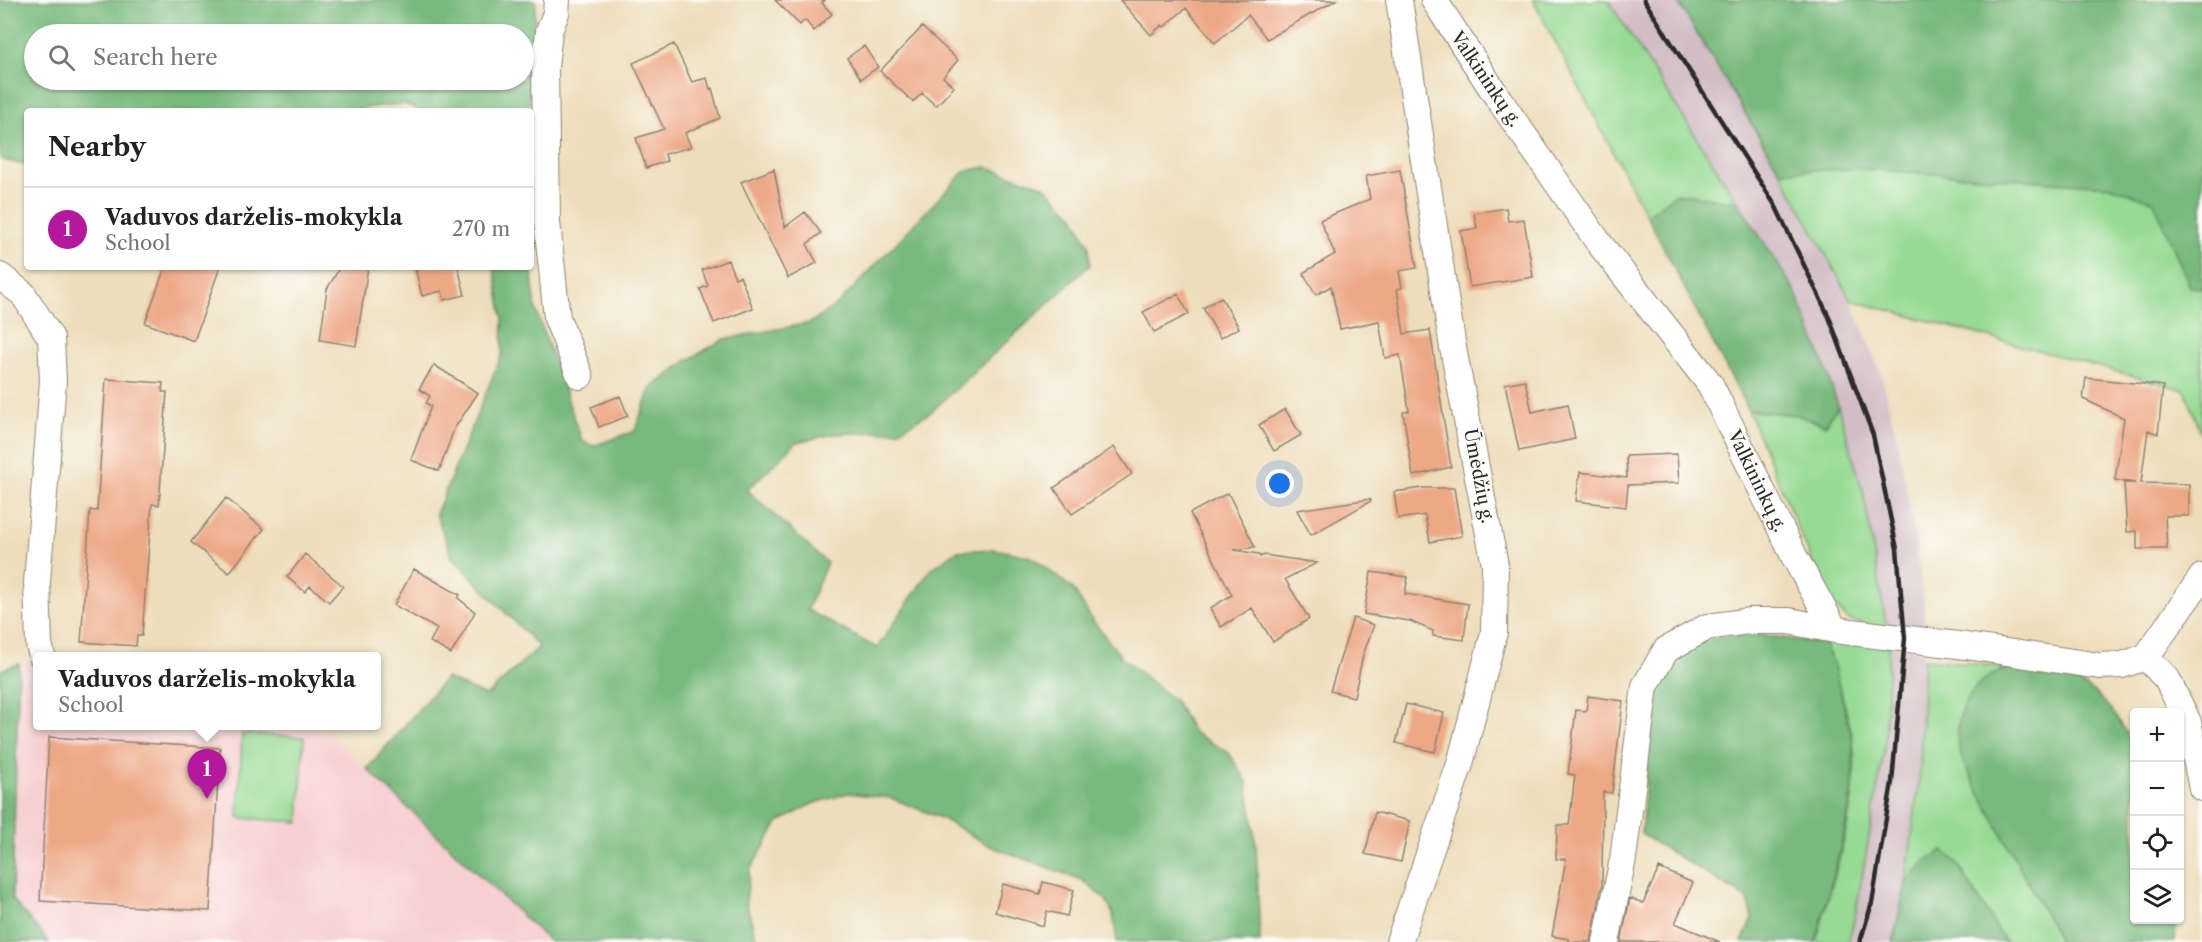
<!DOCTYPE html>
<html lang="en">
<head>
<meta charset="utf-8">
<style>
  body { margin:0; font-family:"Libre Caslon Text",serif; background:#f2f2f2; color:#222 }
  .controls { position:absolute; right:18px; bottom:18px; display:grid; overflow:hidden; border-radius:6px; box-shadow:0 2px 4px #0004 }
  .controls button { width:54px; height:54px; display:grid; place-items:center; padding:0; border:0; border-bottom:2px solid #e0e0e0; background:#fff; color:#222; font:30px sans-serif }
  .you { position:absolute; left:1280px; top:484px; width:21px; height:21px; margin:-15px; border:4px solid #fff; border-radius:50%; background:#1a73e8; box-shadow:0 0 0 9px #1a73e833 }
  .badge { display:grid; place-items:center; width:39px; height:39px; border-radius:50%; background:#b5179e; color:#fff; font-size:20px; font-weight:700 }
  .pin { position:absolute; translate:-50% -50px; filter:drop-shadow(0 2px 3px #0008) }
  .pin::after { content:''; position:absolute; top:32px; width:21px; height:18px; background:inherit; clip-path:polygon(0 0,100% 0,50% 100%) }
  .popup { position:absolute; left:33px; top:652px; width:348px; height:78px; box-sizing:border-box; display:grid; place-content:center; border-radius:6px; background:#fff; filter:drop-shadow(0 2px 4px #0005); font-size:20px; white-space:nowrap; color:#767676 }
  .popup b { font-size:22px; color:#222 }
  .popup::after { content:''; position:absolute; left:50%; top:100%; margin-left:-12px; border:12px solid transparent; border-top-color:#fff }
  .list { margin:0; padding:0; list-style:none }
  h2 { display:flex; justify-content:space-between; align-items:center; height:78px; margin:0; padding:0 24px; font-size:26px }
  h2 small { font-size:20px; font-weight:400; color:#767676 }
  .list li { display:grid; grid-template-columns:39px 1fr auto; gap:18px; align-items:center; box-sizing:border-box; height:84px; padding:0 24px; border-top:2px solid #e0e0e0 }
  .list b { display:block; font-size:22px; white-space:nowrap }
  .list p { margin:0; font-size:20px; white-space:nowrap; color:#767676 }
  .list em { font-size:20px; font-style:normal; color:#767676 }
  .icon { flex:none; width:33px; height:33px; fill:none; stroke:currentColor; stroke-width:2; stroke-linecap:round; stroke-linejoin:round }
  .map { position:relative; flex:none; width:2202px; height:942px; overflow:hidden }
  .search { position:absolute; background:#fff; box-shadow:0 2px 4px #0004; left:24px; top:24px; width:510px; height:66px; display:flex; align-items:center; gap:15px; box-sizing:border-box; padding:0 21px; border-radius:33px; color:#767676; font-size:22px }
  .panel { position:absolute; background:#fff; box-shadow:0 2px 4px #0004; left:24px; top:108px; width:510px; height:162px; border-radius:6px }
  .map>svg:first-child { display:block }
  .built { fill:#f7cfd0 }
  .industrial { fill:#d2bdc5 }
  .green { fill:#96da93; stroke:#60825f; stroke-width:1.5 }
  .forest { fill:#78ba7d; stroke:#527254; stroke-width:1.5; fill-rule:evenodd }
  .building { fill:#eda886 }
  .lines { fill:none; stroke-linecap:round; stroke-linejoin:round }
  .minor-casing { stroke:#8c8472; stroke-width:28 }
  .minor { stroke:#fff; stroke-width:26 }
  .rail { stroke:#2b2b2b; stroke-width:4.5 }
  .labels { text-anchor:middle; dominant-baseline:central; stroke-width:4.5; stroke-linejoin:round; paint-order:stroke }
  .street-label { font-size:18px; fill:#2b2b2b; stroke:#fdfcf7 }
</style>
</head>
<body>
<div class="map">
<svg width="2202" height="942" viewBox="0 0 2202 942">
  <rect width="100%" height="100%" fill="#fdfcf7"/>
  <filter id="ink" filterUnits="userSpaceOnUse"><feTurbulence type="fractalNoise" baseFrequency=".0167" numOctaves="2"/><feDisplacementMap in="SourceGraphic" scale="12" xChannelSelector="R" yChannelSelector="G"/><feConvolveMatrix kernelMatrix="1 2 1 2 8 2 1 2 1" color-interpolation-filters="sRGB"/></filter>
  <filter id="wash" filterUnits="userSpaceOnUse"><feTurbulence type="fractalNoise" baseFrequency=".008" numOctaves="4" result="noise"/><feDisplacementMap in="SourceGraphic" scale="24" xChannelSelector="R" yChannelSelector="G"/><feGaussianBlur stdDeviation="1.35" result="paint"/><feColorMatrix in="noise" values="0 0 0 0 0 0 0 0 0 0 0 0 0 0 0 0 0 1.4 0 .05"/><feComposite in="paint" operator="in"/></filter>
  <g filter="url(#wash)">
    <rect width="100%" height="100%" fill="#edddba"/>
    <path class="built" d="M19 664H37L38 726H321L550 942H49L12 899Z"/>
    <path class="industrial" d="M1608 0H1677L1780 171 1851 300 1881 374 1896 434 1913 525 1924 605V634L1887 629 1864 495 1826 369 1795 291Z
      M1889 646 1924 651 1920 772 1906 882 1893 942H1848L1855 917 1885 744Z"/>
    <path class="green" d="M1533 0H1587L1590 2 1593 0H1608L1738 202 1676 193 1647 216Z
      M1677 0H2202V436L2185 390 1851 300 1780 171Z
      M1838 406 1864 495 1887 629 1849 620 1829 601 1748 410 1797 415 1825 425Z
      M1825 636 1889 646 1885 744 1855 917 1848 942H1816C1831 883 1862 801 1853 741 1849 716 1840 690 1833 665 1830 654 1823 648 1825 636Z
      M1924 659 2017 668 2000 670 1963 762 2060 942H2005L1956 861 1906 882 1920 772Z
      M242 734 304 737 299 822 238 818Z"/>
    <path class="forest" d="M0 0H536L529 111H423L405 104 363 108 354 111H27V166L0 159ZM34 34H524V80H34Z
      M1677 0H2202V288L2190 287 2154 202 2110 186 1863 169 1780 171Z
      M986 167 1044 186 1074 216 1089 246 1090 265 931 412 898 431 834 434 797 442 747 490 827 563 807 610 877 648 930 570 957 551 994 549 1032 557 1073 589 1093 621 1122 658 1175 701 1193 732 1229 753 1247 782 1256 844 1260 942H1117L1113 914 1106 900 1082 880 992 847 941 818 891 798 848 793 812 804 778 823 750 870 746 902 755 934 761 942H550L367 769 446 678 486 696 539 647 452 557 436 514 502 354 503 318 494 267H531L536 310 582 441 593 446 635 431 650 389 686 361 724 339 810 323 840 302 965 171Z
      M1676 193 1738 202 1795 291 1826 369 1838 406 1825 425 1797 415 1748 410 1647 216Z
      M1762 635 1824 644 1833 662 1853 742V787L1844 834 1816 942H1742L1752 919 1747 898 1641 834 1653 704 1663 670 1684 649 1721 636Z
      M19 664 12 899 49 942H0V670Z
      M2017 668C2034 671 2061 674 2076 681 2104 695 2121 720 2134 747V920H2176L2175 942H2060L1963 762C1961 754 1957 743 1957 734 1960 697 1980 672 2017 668Z
      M1943 851 1956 861 2005 942H1893L1906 882 1927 860Z"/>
    <g id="blocks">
      <path class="building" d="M775 0H825L822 3 832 14 814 31 805 20 800 25Z
        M1120 0H1336L1267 39 1248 15 1215 43 1186 8 1164 27 1162 25 1151 35Z
        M922 27 958 60 943 77 954 87 936 106 922 93 913 102 880 71Z
        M674 44 692 82 707 78 710 89 712 88 720 118 685 133 691 147 665 154 667 161 646 168 636 138 664 129 633 63Z
        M864 46 878 67 861 79 847 58Z
        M774 169 785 227 805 212 821 233 807 244 817 263 788 278 741 182Z
        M1400 170 1417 268 1399 271 1402 288 1397 289 1404 334 1430 330 1451 467 1413 476 1403 412 1409 411 1400 355 1385 358 1379 321 1340 329 1331 286 1316 295 1303 273 1335 254 1320 220 1370 199 1366 176Z
        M1506 208 1508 221 1524 219 1533 277 1470 287 1461 231 1477 228 1474 213Z
        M728 260 735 278 740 276 753 308 714 323 700 289 708 286 702 270Z
        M165 267H220L194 341 145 323Z
        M340 267H368L356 346 320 340 327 289Z
        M415 267H458L465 295 444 300 442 291 422 296Z
        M1178 294 1189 314 1154 332 1143 312Z
        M1221 297 1239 328 1220 338 1203 308Z
        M434 365 478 393 454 429 439 471 411 460 431 406 426 403 430 396 419 389Z
        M2086 378 2163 386 2158 434 2148 430 2141 483 2189 484V516H2165L2167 549H2137V531L2127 532 2124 483H2135L2115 480 2124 418 2083 399Z
        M106 379 163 383 162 392H167L159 505 152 504 142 636H137L136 646 81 642 90 510 97 511Z
        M1525 380 1532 412 1568 404 1575 439 1519 451 1505 384Z
        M620 396 628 416 599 427 591 407Z
        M1285 409 1301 435 1274 451 1259 425Z
        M1114 447 1132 474 1072 514 1054 488Z
        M1677 454 1679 483 1628 485 1626 507 1576 501 1580 472 1627 478 1626 456Z
        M1423 488H1454L1462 536 1430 542 1425 515 1398 519 1394 492Z
        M1228 493 1255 547 1234 550 1259 554 1260 557 1264 555 1317 563 1285 579 1309 619 1273 642 1252 608 1221 627 1210 608 1232 595 1190 513Z
        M226 498 264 529 229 573 191 542Z
        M1370 499 1371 501 1311 535 1297 510Z
        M305 554 343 586 329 602 310 586 305 592 287 577Z
        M414 569 460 595 458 598 475 612 451 654 430 642 437 629 394 605Z
        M1371 572 1408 577 1405 594 1468 604 1464 640 1433 636V631L1410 621 1364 614Z
        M1353 618 1374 625 1363 655 1354 697 1330 691Z
        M1588 696 1623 701 1612 793 1603 792 1602 886 1591 942H1569V939L1552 936 1566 859H1556L1557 825H1569L1575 775 1568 774 1576 710 1586 711Z
        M1406 704 1444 713 1435 752 1396 743Z
        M49 737 220 748 210 911 40 901Z
        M1375 812 1410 821 1401 862 1365 854Z
        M1659 868 1693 883 1675 923 1720 942H1621L1630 898 1643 903Z
        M1043 882 1074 890 1067 916 1047 911 1043 926 995 912 1003 884 1040 894Z"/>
    </g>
  </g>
  <g filter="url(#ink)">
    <use href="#blocks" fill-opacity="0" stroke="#8c8472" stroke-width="1.5"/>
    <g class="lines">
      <defs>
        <path id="minor" d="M557 0 556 13 549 31 545 67 547 222 557 318 580 376
          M1434 0 1500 101 1599 243 1710 384 1795 558 1835 630 1966 646 2100 666 2122 665 2146 657 2202 577
          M0 276 23 294 51 338 53 381 37 582 39 644 42 656
          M2146 657 2167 679 2188 722 2202 788
          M1399 942 1460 764 1494 633 1495 565 1453 348 1399 0
          M1606 942 1623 859 1645 686 1666 650 1707 627 1749 621H1789L1835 630"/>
      </defs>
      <use href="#minor" class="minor-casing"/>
      <use href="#minor" class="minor"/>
      <path class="rail" d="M1644 0 1775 205 1829 317 1873 435 1897 549 1905 638 1892 782 1872 903 1860 942"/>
    </g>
  </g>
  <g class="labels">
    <g class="street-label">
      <text transform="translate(1486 79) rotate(56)">Valkininkų g.</text>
      <text transform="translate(1479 476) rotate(79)">Ūmėdžių g.</text>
      <text transform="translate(1757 481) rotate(64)">Valkininkų g.</text>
    </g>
  </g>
</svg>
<div class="controls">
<button>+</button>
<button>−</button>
<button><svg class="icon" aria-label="locate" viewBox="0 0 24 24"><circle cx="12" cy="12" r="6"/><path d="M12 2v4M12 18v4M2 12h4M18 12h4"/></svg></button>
<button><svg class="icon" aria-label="layers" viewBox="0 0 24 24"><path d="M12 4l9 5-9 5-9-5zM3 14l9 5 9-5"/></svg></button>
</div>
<div class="you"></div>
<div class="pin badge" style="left:207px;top:799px">1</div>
<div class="popup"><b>Vaduvos darželis-mokykla</b>School</div>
<div class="search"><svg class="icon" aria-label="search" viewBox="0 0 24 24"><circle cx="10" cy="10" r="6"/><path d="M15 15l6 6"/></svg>Search here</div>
<section class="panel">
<h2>Nearby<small></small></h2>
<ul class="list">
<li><span class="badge">1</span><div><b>Vaduvos darželis-mokykla</b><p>School</p></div><em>270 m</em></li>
</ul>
</section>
</div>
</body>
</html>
